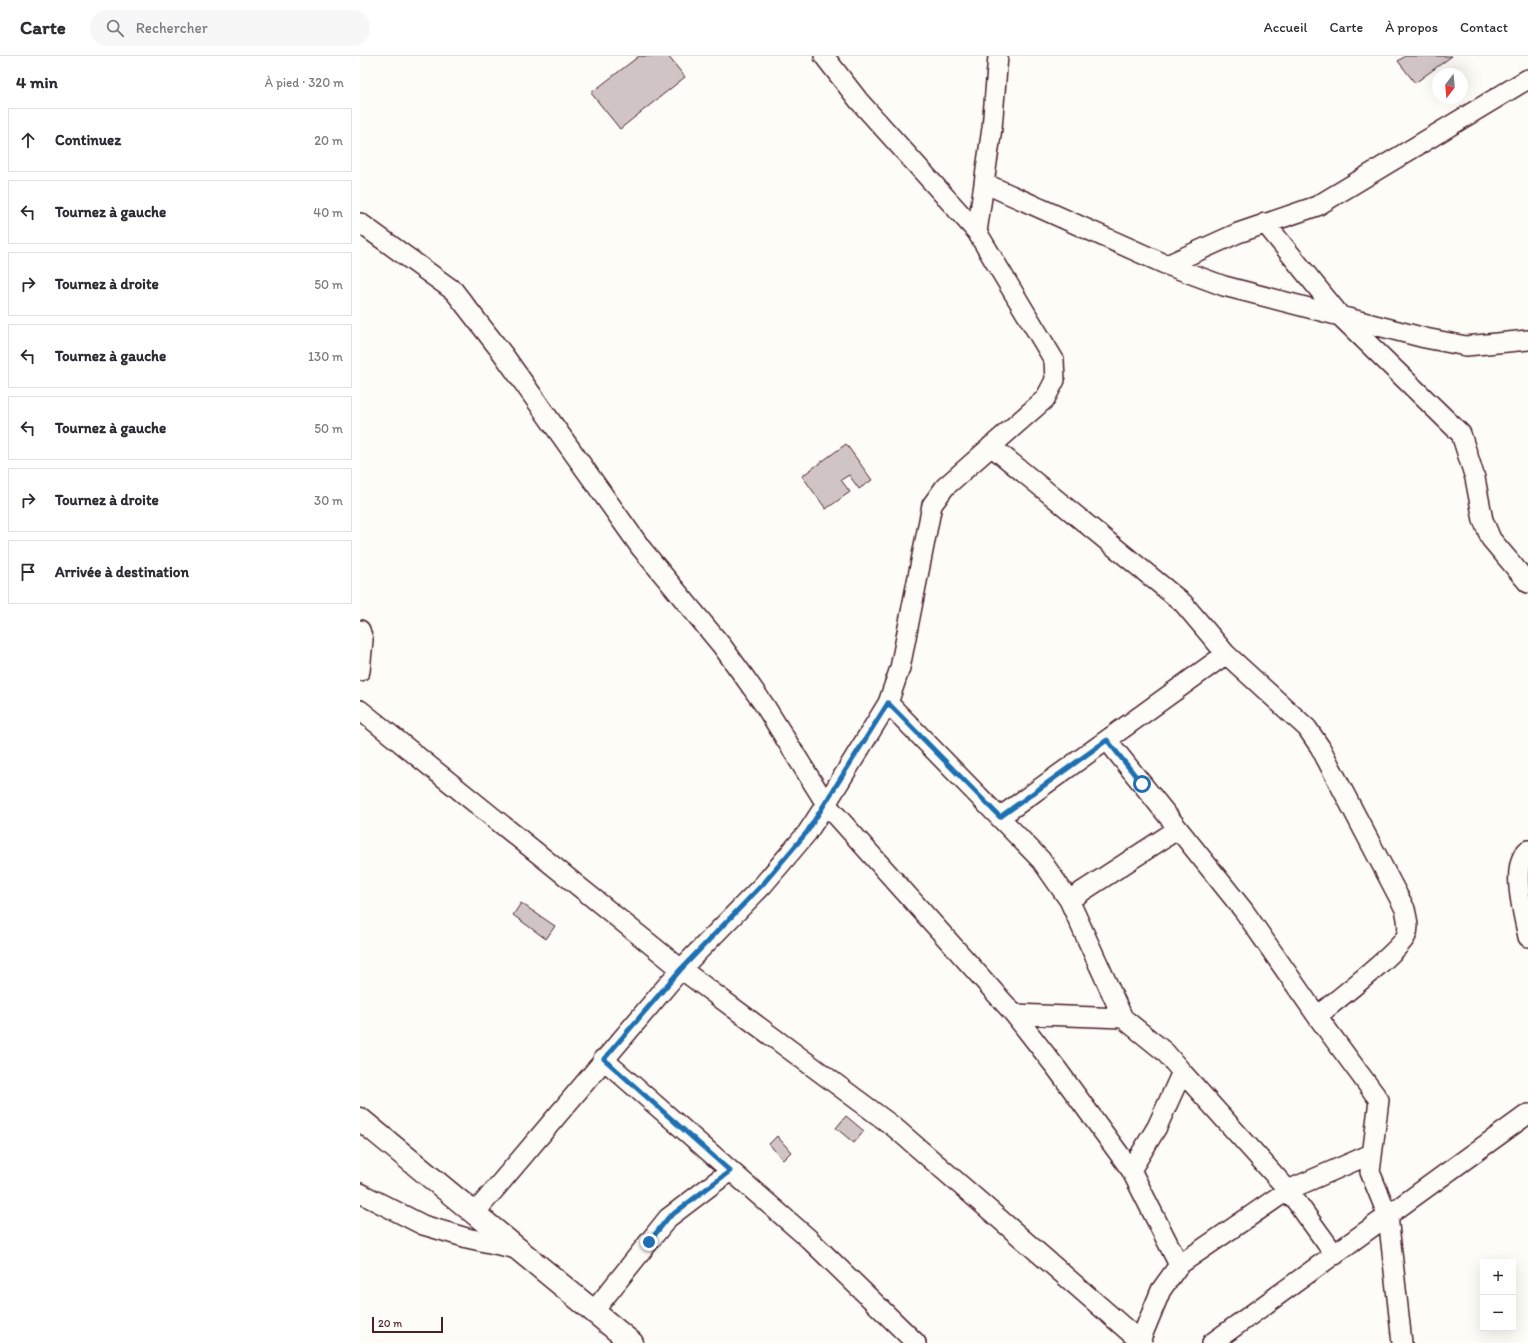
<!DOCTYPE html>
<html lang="fr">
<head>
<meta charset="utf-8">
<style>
  body { margin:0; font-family:Itim,sans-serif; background:#f7f7f7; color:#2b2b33 }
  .controls { position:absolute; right:12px; bottom:12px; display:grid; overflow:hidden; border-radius:0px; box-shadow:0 4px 16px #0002 }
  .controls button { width:36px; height:36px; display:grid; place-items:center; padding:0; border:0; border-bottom:1px solid #e1e1e2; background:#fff; color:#2b2b33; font:20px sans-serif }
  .compass { position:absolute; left:1072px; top:12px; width:36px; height:36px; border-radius:50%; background:#fff; box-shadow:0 4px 16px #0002; rotate:196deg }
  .scale { position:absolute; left:12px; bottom:10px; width:71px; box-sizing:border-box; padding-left:4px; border:2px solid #4a1f2b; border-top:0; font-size:11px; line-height:14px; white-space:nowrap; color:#4a1f2b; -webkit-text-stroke:3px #fdfcf7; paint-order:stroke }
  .stop { position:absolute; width:12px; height:12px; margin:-9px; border:3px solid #1f6fb2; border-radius:50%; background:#fff }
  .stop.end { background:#1f6fb2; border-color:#fff; box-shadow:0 1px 4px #0008 }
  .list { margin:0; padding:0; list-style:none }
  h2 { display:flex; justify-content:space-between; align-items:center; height:52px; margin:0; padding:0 16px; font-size:17px }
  h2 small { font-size:13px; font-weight:400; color:#7c7c81 }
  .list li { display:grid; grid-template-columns:26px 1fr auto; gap:12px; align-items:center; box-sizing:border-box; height:64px; margin:0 8px 8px; padding:0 8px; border:1px solid #e1e1e2; border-radius:0px }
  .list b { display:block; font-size:15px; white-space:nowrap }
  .list em { font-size:13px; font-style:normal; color:#7c7c81 }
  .icon { flex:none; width:22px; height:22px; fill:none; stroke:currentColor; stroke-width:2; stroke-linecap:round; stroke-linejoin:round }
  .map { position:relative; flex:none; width:1168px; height:1287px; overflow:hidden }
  header { display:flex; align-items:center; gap:24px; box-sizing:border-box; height:56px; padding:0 20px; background:#fff; border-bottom:1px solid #e1e1e2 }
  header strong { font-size:19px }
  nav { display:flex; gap:22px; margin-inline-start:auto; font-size:14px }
  .search { width:280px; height:36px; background:#f7f7f7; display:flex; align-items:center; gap:10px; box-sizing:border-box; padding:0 14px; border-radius:22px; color:#7c7c81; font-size:15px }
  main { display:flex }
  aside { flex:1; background:#fff }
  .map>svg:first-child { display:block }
  .building { fill:#d0c5c4; stroke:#4a1f2b }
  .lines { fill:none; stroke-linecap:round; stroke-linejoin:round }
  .minor-casing { stroke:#4a1f2b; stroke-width:22 }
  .tertiary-casing { stroke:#4a1f2b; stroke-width:25 }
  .minor { stroke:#fdfcf7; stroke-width:19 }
  .tertiary { stroke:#fdfcf7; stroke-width:22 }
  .route { stroke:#1f6fb2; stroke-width:5 }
</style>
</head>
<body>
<header>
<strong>Carte</strong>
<div class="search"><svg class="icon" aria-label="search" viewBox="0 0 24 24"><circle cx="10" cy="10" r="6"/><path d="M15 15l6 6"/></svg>Rechercher</div>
<nav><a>Accueil</a><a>Carte</a><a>À propos</a><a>Contact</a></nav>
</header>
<main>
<aside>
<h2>4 min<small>À pied · 320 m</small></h2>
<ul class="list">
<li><svg class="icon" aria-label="ahead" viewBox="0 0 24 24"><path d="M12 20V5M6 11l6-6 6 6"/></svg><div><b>Continuez</b></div><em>20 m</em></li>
<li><svg class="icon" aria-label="left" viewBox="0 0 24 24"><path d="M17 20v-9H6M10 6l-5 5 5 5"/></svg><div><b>Tournez à gauche</b></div><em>40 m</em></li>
<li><svg class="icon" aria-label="right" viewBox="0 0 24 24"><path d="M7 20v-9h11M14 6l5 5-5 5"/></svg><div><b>Tournez à droite</b></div><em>50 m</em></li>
<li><svg class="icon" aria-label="left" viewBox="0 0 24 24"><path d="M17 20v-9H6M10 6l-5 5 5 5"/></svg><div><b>Tournez à gauche</b></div><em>130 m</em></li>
<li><svg class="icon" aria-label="left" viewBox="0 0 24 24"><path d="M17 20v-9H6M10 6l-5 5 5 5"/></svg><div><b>Tournez à gauche</b></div><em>50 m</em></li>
<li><svg class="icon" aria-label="right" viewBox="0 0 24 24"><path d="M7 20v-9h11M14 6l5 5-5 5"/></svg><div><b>Tournez à droite</b></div><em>30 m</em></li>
<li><svg class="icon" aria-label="arrive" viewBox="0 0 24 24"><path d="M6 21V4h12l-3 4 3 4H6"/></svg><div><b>Arrivée à destination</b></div></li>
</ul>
</aside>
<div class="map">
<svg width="1168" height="1287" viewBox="0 0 1168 1287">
  <rect width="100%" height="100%" fill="#fdfcf7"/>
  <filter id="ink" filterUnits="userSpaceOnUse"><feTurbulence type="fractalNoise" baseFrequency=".025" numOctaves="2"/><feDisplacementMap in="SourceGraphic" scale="8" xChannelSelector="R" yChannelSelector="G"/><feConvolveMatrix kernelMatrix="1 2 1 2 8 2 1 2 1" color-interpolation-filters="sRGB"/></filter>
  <g filter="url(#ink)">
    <path class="building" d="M279 0H308L325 21 260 73 231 37Z
      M1045 0H1092L1055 27 1038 5Z
      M486 388 512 424 499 433 489 419 481 424 490 436 466 453 442 420Z
      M161 847 195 870 186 883 153 859Z
      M486 1060 504 1075 494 1087 476 1072Z
      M417 1080 431 1096 423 1104 409 1088Z"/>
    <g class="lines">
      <defs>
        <path id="minor" d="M624 127 807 209 864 230 1065 282 1106 290 1168 284
          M0 167 94 235 143 298 281 492 362 590 383 619 405 650 466 748 654 958 697 1013 771 1114 819 1209 801 1234 780 1285
          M905 167 982 262 1101 378 1115 422 1123 464 1131 483 1168 527
          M617 176 632 72 638 0
          M807 209 878 177 957 150 1168 23
          M631 390 823 547 866 598 947 672 960 691 1045 853C1047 863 1050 871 1046 880 1040 895 973 947 957 960
          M0 574 3 584 0 615
          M528 647 681 804 709 844 763 962 805 996 822 1016 797 1071 771 1114
          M0 654 321 913 534 1071 782 1287
          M747 684 884 855 957 960 1019 1044 1010 1116 1028 1160 1042 1287
          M640 761 866 598
          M1168 794C1149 809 1164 860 1168 881
          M709 844 818 773
          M654 958 763 962
          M243 1003 449 1183 556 1287
          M822 1016 928 1134 975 1199
          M0 1137 63 1169 107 1182 157 1193
          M114 1158 321 913 403 829 447 777 466 748 528 647 540 612 572 449 585 431 685 343 695 324 694 304 617 176 499 45 464 0
          M819 1209 928 1134 1011 1098
          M233 1256 308 1162 370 1115
          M852 1287 1168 1058"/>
        <path id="tertiary" d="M0 1063 272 1287"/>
      </defs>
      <use href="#minor" class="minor-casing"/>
      <use href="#tertiary" class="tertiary-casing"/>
      <use href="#minor" class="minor"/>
      <use href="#tertiary" class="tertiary"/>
    </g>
  </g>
  <g class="lines" filter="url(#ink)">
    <path class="route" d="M289 1186 308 1162 370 1115 244 1003 321 913 403 828 447 776 528 647 640 761 747 684 782 728"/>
  </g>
</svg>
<div class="controls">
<button>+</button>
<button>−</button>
</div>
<svg class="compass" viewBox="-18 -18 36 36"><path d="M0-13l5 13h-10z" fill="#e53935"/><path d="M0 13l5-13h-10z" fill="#7c7c81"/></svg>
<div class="scale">20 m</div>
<div class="stop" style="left:782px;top:728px"></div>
<div class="stop end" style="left:289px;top:1186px"></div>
</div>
</main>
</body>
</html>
